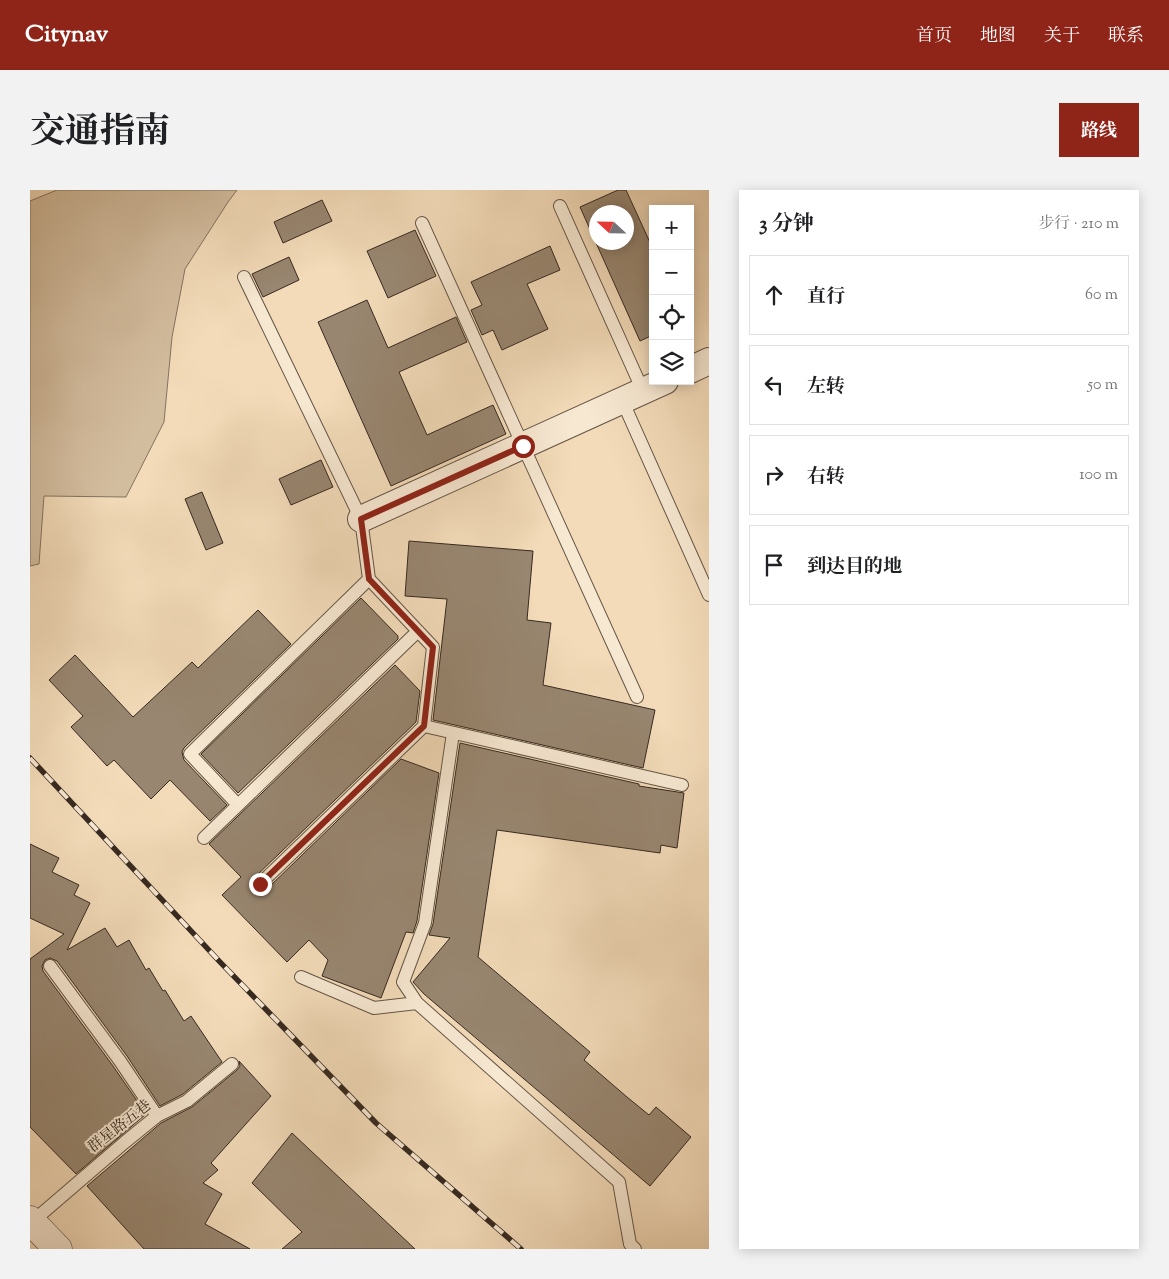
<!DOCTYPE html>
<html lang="zh">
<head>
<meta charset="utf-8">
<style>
  body { margin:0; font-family:"Sorts Mill Goudy","Noto Serif SC",serif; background:#f2f2f2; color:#202124 }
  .controls { position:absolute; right:15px; top:15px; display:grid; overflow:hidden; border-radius:0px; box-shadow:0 2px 12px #0003 }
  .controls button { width:45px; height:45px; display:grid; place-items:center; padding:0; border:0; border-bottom:1px solid #e0e0e0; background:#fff; color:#202124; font:25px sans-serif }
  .compass { position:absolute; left:559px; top:15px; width:45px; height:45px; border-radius:50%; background:#fff; box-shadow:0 2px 12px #0003; rotate:292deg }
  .stop { position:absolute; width:15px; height:15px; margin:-11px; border:4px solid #8f2418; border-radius:50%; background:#fff }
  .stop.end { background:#8f2418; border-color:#fff; box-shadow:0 1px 5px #0008 }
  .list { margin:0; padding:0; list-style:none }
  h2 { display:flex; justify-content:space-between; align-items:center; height:65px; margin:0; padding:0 20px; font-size:21px }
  h2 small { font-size:16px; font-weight:400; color:#757577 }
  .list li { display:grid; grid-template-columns:32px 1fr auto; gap:15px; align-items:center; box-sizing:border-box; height:80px; margin:0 10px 10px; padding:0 10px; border:1px solid #e0e0e0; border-radius:0px }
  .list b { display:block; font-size:19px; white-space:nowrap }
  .list em { font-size:16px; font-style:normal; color:#757577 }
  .icon { flex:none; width:28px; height:28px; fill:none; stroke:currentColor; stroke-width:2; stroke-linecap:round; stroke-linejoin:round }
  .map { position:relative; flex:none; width:679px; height:1059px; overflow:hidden; border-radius:0px }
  header { display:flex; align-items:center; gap:30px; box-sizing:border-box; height:70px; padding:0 25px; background:#8f2418; color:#fff }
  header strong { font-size:24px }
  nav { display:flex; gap:28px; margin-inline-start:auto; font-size:18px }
  .intro { display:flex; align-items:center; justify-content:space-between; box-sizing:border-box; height:120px; padding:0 30px }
  h1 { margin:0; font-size:35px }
  .button { padding:12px 22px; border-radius:0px; background:#8f2418; color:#fff; font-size:18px; font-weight:700 }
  main { display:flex; gap:30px; padding:0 30px }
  aside { flex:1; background:#fff; border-radius:0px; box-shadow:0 2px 12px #0003 }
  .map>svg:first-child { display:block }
  .green { fill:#d3bd9f; stroke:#847360 }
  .building { fill:#988670; stroke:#362920; fill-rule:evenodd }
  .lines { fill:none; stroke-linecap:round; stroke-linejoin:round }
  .service-casing { stroke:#655646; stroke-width:14 }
  .minor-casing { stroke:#655646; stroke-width:28 }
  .secondary-casing { stroke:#362920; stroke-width:29 }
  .service { stroke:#f7e8d2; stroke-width:12 }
  .minor { stroke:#f7e8d2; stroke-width:26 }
  .secondary { stroke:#f7e8d2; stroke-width:28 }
  .rail-casing { stroke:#362920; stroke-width:5.5 }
  .rail { stroke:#f7e8d2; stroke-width:4; stroke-dasharray:11; stroke-linecap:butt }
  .route { stroke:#8f2418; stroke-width:6 }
  .labels { text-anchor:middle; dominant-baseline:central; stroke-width:4; stroke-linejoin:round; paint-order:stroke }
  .street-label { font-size:15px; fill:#362920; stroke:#f7e8d2 }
</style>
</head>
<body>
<header>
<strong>Citynav</strong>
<nav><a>首页</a><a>地图</a><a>关于</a><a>联系</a></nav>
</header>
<div class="intro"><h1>交通指南</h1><a class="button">路线</a></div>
<main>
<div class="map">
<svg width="679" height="1059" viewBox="0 0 679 1059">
  <rect width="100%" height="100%" fill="#f3dbb9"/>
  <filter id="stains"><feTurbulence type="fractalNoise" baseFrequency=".004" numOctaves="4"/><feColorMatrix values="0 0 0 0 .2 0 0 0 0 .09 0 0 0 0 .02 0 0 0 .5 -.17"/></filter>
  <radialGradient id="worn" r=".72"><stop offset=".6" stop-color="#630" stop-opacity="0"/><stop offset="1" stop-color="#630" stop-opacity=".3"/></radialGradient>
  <path class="green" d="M27 0H207L198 12 155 79 142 147 134 232 96 307 14 306 9 374 0 376V11Z"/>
  <path class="building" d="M588 0H596L623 59V145L610 151 550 17ZM566 22H596V52H566Z
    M292 10 302 31 253 53 244 32Z
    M385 40 406 86 358 108 337 61Z
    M520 56 530 80 497 94 518 139 472 160 463 140 452 145 441 120 452 115 441 92Z
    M259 67 269 90 233 107 222 84Z
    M337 110 358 158 426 127 437 152 369 182 397 245 463 215 476 244 361 296 288 132Z
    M291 270 303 297 261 315 249 289Z
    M172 302 193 353 176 360 155 309Z
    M379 351 503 361 497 430 521 433 513 495 625 520 613 578 403 530 417 409 375 406Z
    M331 408 368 446V449L208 603 171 564Z
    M228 420 261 454 154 558 152 562 154 570 197 615 180 631 140 590 121 609 84 570 77 576 41 537 53 526 19 490 45 465 103 527 162 472 168 478Z
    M365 475 390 501 386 532 224 688 222 692V696L227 702 236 700 371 569 409 583 387 731 383 743 376 742 351 808 292 786 298 770 279 750 257 772 192 705 211 687 179 654Z
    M430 553 609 594V596L654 603 647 658 631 655 630 663 467 640 448 767 560 862 554 870 597 907 619 925 626 917 661 947 620 996 394 804 383 792 420 748 399 745 403 734Z
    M0 654 29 668 22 682 49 695 44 705 60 713 37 760 75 738 87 757 99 750 116 780 119 778 133 801 135 800 154 831 161 826 192 872 153 904 130 916 97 866 27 771 20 768 15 770 12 776 13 781 83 876 116 924 46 984 0 937V769L34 744 0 728Z
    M209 871 241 906 181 973 188 980 173 993 192 1004 175 1034 220 1059H114L57 996 131 933 162 917 207 880 210 876Z
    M262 943 385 1059H252L272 1042 222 993Z"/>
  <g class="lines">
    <defs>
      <path id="service" d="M530 16 613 201
        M392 33 607 507
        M214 87 331 329 339 389 403 457 394 536
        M592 210 679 405
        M208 615 160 564 339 389
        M174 648 388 441
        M230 694 394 536 652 595
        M20 776 90 871 127 926
        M271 787 344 818 387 813 589 992 600 1054 605 1059
        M387 813 373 792 395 733 423 543
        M2 1032 95 952 127 926 157 911 202 874"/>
      <path id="minor" d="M660 180 679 171
        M331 329 635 191"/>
      <path id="secondary" d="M0 1030 28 1059"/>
    </defs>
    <use href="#service" class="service-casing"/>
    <use href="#minor" class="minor-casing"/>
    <use href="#secondary" class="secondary-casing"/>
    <use href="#service" class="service"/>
    <use href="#minor" class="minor"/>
    <use href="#secondary" class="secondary"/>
    <defs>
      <path id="rail" d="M0 568 190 772 346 933 491 1059"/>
    </defs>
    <use href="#rail" class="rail-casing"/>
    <use href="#rail" class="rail"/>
  </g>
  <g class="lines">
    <path class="route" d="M230 694 394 536 403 457 339 389 331 329 493 256"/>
  </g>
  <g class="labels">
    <g class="street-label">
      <text transform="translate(90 937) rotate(-38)">群星路五巷</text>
    </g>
  </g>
  <rect width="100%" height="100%" filter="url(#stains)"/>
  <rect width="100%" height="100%" fill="url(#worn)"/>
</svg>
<div class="controls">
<button>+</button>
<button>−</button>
<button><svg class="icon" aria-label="locate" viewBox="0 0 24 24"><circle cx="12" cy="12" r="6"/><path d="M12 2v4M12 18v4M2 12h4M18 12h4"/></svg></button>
<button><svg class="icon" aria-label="layers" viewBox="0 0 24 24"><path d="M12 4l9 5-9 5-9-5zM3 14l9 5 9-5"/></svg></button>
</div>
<svg class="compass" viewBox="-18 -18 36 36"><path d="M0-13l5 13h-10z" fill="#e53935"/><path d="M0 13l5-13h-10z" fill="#757577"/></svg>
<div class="stop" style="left:493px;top:256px"></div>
<div class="stop end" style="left:230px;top:694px"></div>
</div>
<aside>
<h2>3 分钟<small>步行 · 210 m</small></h2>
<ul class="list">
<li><svg class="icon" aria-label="ahead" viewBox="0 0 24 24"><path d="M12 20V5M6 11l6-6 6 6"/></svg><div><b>直行</b></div><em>60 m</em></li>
<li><svg class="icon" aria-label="left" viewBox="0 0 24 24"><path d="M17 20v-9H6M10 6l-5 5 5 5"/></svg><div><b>左转</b></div><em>50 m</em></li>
<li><svg class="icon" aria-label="right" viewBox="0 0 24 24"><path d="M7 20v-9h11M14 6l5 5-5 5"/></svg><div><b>右转</b></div><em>100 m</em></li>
<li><svg class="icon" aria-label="arrive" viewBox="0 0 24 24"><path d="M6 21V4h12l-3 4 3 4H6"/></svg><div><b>到达目的地</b></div></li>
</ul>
</aside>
</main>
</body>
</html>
